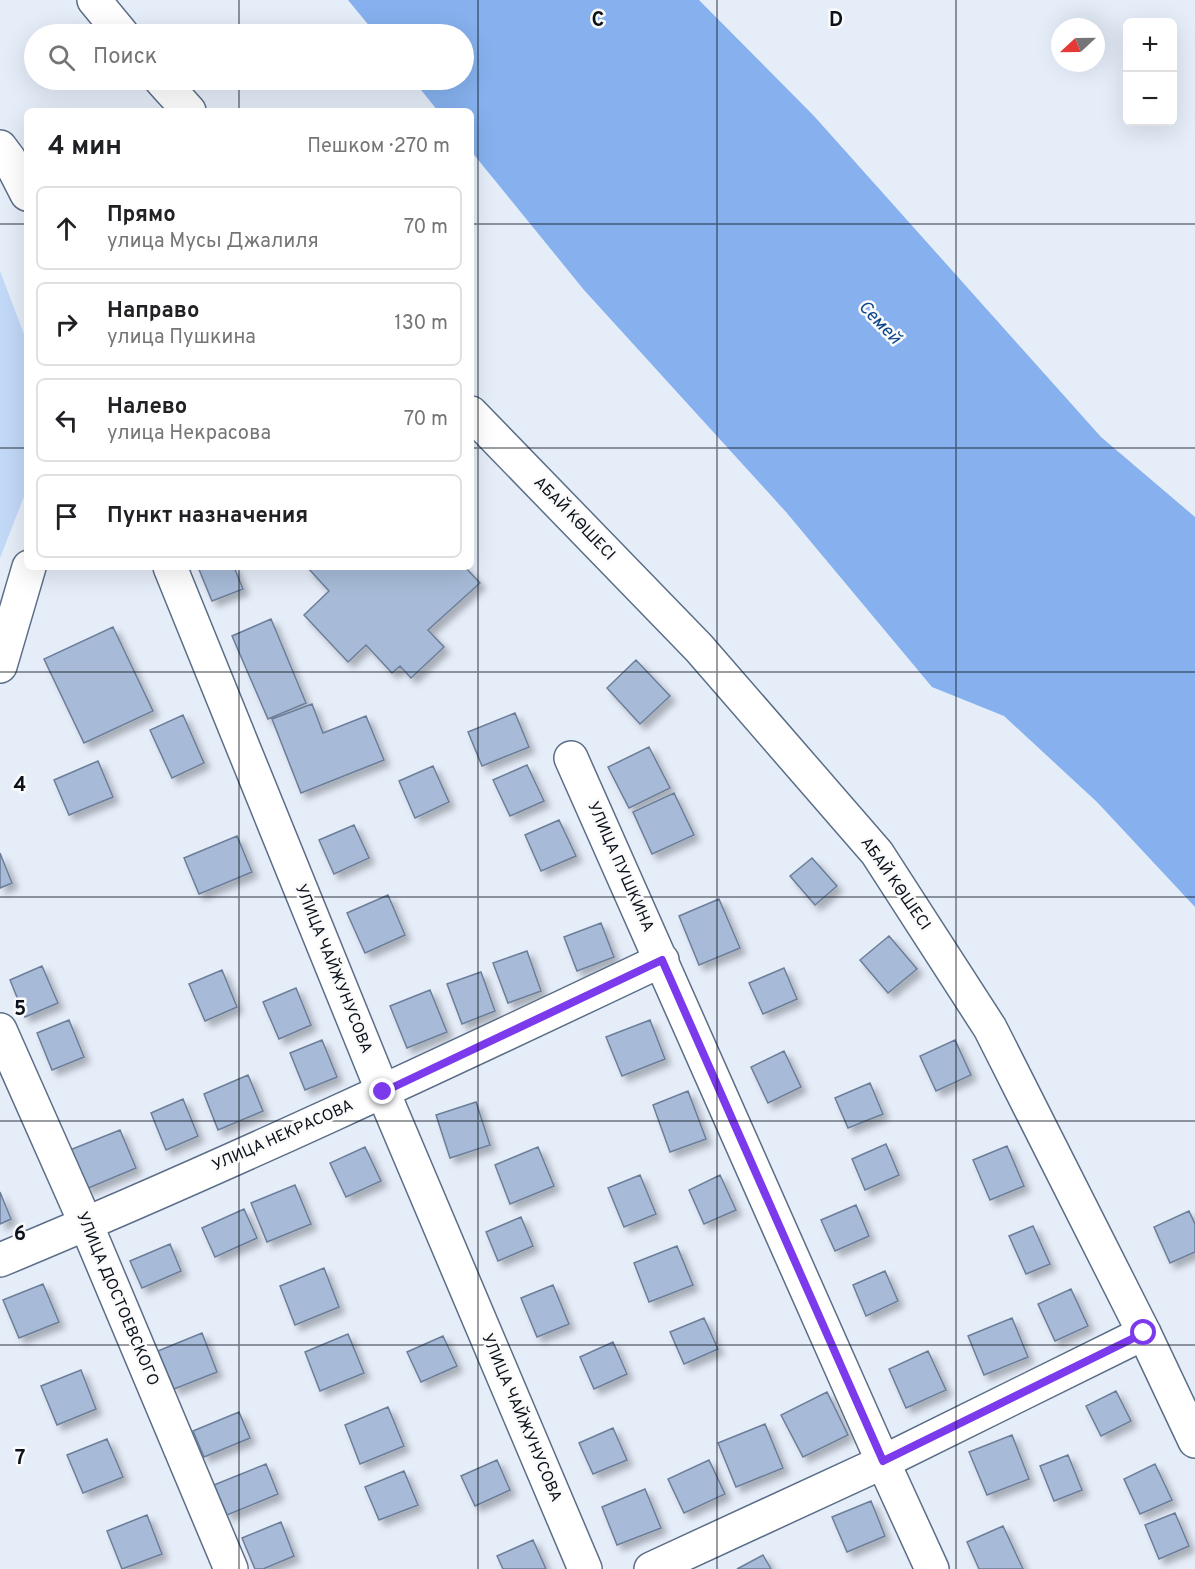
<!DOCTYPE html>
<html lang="ru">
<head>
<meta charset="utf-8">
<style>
  body { margin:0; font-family:Overpass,sans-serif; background:#f2f2f2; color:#202124 }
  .controls { position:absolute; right:18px; top:18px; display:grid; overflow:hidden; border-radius:9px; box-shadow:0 6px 24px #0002 }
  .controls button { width:54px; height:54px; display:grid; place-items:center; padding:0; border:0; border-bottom:2px solid #e0e0e0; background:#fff; color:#202124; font:30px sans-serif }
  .compass { position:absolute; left:1051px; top:18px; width:54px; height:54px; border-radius:50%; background:#fff; box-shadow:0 6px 24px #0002; rotate:248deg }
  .stop { position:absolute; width:18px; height:18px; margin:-14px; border:4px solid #7c3aed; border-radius:50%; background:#fff }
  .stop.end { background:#7c3aed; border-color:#fff; box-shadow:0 2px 6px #0008 }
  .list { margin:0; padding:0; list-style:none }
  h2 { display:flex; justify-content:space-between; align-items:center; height:78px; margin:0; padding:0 24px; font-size:26px }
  h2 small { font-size:20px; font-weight:400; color:#757577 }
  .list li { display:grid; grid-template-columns:39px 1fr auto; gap:18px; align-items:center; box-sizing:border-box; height:84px; margin:0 12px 12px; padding:0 12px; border:2px solid #e0e0e0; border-radius:9px }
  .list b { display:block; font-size:22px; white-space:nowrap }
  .list p { margin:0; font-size:20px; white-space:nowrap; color:#757577 }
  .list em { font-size:20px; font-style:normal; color:#757577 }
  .icon { flex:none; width:33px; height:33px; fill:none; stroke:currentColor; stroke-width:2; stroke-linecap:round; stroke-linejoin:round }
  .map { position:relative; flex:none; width:1195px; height:1569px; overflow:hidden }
  .search { position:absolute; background:#fff; box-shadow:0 6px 24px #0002; left:24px; top:24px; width:450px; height:66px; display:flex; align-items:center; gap:15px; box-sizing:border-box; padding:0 21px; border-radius:33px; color:#757577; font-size:22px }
  .panel { position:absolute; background:#fff; box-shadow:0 6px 24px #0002; left:24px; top:108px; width:450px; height:462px; border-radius:9px }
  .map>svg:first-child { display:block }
  .green { fill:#c2d8f7 }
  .water { fill:#86b1ee }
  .building { fill:#a7bbd8; stroke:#6c7e99; stroke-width:1.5; filter:url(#shadow) }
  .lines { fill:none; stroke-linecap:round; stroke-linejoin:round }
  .minor-casing { stroke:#5b6e88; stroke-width:36 }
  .major-casing { stroke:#5b6e88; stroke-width:36 }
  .minor { stroke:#fff; stroke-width:33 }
  .major { stroke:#fff; stroke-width:33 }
  .route { stroke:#7c3aed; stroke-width:8 }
  .grid { fill:none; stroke:#0b121c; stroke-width:1.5; stroke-opacity:0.55 }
  .labels { text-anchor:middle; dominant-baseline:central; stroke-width:5; stroke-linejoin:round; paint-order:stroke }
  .street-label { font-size:16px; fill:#0b121c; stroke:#fafafa }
  .water-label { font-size:18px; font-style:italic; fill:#0f478e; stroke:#fafafa }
  .grid-label { font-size:20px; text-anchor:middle; font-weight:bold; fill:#0b121c; stroke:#fafafa; stroke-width:5; stroke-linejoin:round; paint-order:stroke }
</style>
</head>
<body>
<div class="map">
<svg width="1195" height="1569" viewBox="0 0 1195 1569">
  <defs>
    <filter id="shadow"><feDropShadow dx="5.5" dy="5.5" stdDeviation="3" flood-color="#0004"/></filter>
  </defs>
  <rect width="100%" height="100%" fill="#e5edf9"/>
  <path class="green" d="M0 271 27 342V489L0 558Z"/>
  <path class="water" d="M348 0H699L814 116 1101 437 1195 517V907L1097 802 1004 716 932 687 786 512 584 290 471 151V111H438L413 80H464V34H376Z"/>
  <path class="building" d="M198 567H234L243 589 212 601Z
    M307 567H465L480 583 428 630 444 647 411 678 400 666 392 673 366 645 348 662 304 615 329 591Z
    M271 619 306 703 268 719 232 636Z
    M113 627 153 711 84 743 44 659Z
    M636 660 670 696 640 724 607 688Z
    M312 704 323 733 366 716 384 760 301 793 272 719Z
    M515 713 529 747 482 766 468 732Z
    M183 715 204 763 172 778 150 730Z
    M649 747 670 788 629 808 608 767Z
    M98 761 113 797 69 815 54 780Z
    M527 765 544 801 510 816 493 780Z
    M433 766 449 802 415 818 399 781Z
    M674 793 694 835 652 854 633 812Z
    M559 820 576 856 541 871 525 835Z
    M354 825 369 858 334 874 319 840Z
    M237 836 252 872 199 894 184 858Z
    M0 853 12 883 0 888Z
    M812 858 837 886 815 905 790 876Z
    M388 895 405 935 365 953 347 913Z
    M719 899 740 948 699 965 679 916Z
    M601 923 614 957 577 971 564 937Z
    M889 936 917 969 888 993 860 960Z
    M527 951 541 991 508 1003 493 963Z
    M42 966 58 1003 25 1017 10 980Z
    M784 968 797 999 763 1014 749 983Z
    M222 970 237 1007 205 1021 189 984Z
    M481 972 495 1011 462 1024 447 984Z
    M296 988 311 1025 279 1039 263 1002Z
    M430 990 447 1032 407 1048 390 1006Z
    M69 1020 84 1057 52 1070 37 1033Z
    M650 1020 665 1059 622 1076 606 1037Z
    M322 1040 337 1077 305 1090 290 1053Z
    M955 1040 971 1075 936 1091 920 1056Z
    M784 1051 801 1087 768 1103 751 1067Z
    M248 1075 263 1111 218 1130 204 1094Z
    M870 1083 883 1114 848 1128 835 1098Z
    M688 1091 706 1139 670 1152 653 1105Z
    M183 1099 198 1136 166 1150 151 1113Z
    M476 1102 490 1145 450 1158 436 1115Z
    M120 1130 136 1168 86 1189 70 1150Z
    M886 1144 899 1175 865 1190 852 1159Z
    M1007 1146 1024 1186 990 1200 973 1160Z
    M365 1147 381 1181 346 1197 330 1163Z
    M538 1147 554 1186 510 1204 495 1165Z
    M640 1175 656 1214 624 1227 608 1188Z
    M720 1175 736 1210 704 1224 689 1190Z
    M295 1185 311 1224 267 1242 251 1203Z
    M0 1192 11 1219 0 1224Z
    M856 1205 869 1236 835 1251 821 1220Z
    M244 1209 257 1238 215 1257 202 1228Z
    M1189 1211 1195 1224V1252L1170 1263 1154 1227Z
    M521 1217 533 1246 498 1261 486 1232Z
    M1033 1226 1050 1264 1026 1274 1009 1236Z
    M170 1244 181 1271 142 1288 130 1261Z
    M677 1246 693 1285 649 1302 634 1263Z
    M324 1268 339 1307 295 1325 280 1286Z
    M885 1271 898 1301 866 1316 853 1285Z
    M43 1284 59 1322 19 1338 3 1300Z
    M553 1285 569 1324 537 1337 521 1298Z
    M1071 1289 1088 1326 1055 1341 1038 1304Z
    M704 1318 718 1349 684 1364 670 1332Z
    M1012 1318 1028 1357 984 1375 968 1336Z
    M202 1333 217 1372 174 1389 158 1351Z
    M348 1334 364 1373 320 1391 305 1352Z
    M443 1336 457 1366 421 1382 407 1352Z
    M613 1342 627 1374 594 1389 580 1357Z
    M928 1351 946 1390 906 1408 889 1369Z
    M81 1370 96 1409 57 1425 41 1386Z
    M1116 1391 1131 1421 1101 1436 1086 1406Z
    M827 1392 848 1435 803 1457 781 1415Z
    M388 1407 404 1446 360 1464 345 1425Z
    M239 1412 250 1438 204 1457 193 1431Z
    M765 1424 783 1468 736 1487 718 1443Z
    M613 1428 627 1460 593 1474 579 1443Z
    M1012 1435 1029 1479 987 1495 969 1452Z
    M107 1439 123 1477 83 1493 67 1455Z
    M1068 1455 1082 1490 1054 1501 1040 1466Z
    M497 1460 510 1490 475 1506 461 1476Z
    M709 1460 725 1494 684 1513 668 1479Z
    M266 1464 278 1494 227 1515 214 1485Z
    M1155 1464 1172 1500 1140 1514 1124 1479Z
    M404 1471 418 1505 379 1520 365 1487Z
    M645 1489 661 1528 617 1545 602 1507Z
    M871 1501 885 1536 847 1552 832 1517Z
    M1175 1513 1189 1546 1159 1559 1145 1525Z
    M147 1515 162 1554 122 1569 107 1531Z
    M281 1522 294 1556 263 1569H255L242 1538Z
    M1003 1526 1023 1569H979L967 1542Z
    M533 1540 546 1569H503L497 1556Z
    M763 1555 771 1569H737Z"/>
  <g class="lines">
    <defs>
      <path id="minor" d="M0 147 9 159 27 194
        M170 567 383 1092 585 1569
        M0 666 29 567
        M571 758 883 1462 932 1569
        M0 1030 86 1224 231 1569
        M0 1260C224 1167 443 1064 662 960
        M651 1569 883 1462 1144 1333"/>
      <path id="major" d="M94 0 122 34
        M161 80 189 111
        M471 413 699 648 877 853 990 1028 1144 1333 1195 1441"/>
    </defs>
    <use href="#minor" class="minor-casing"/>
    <use href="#major" class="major-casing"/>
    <use href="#minor" class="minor"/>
    <use href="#major" class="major"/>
  </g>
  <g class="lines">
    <path class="route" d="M383 1092 662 960 883 1461 1144 1333"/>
  </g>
  <path class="grid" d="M239 0V34M478 0V1569M717 0V1569M956 0V1569M239 80V111M0 224H27M471 224H1195M0 448H27M471 448H1195M239 567V1569M0 672H1195M0 897H1195M0 1121H1195M0 1345H1195"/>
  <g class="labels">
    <g class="street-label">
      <text transform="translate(574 519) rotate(46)">АБАЙ КӨШЕСІ</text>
      <text transform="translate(620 867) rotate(66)">УЛИЦА ПУШКИНА</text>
      <text transform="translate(895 884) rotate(55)">АБАЙ КӨШЕСІ</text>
      <text transform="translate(333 969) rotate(68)">УЛИЦА ЧАЙЖУНУСОВА</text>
      <text transform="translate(283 1136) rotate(-24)">УЛИЦА НЕКРАСОВА</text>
      <text transform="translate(117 1299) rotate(67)">УЛИЦА ДОСТОЕВСКОГО</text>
      <text transform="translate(521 1418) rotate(67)">УЛИЦА ЧАЙЖУНУСОВА</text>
    </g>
    <g class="water-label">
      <text transform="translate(879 323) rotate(46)">Семей</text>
    </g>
  </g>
  <g class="grid-label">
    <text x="598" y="26">C</text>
    <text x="836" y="26">D</text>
    <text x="20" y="791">4</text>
    <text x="20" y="1015">5</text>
    <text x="20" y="1240">6</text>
    <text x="20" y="1464">7</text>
  </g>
</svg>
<div class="controls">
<button>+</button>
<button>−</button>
</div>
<svg class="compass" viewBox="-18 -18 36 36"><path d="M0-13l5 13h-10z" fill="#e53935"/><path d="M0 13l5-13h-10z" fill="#757577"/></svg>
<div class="stop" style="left:1144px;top:1333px"></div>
<div class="stop end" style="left:383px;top:1092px"></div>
<div class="search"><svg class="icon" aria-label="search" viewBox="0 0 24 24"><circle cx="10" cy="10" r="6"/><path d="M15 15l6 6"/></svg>Поиск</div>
<section class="panel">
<h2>4 мин<small>Пешком · 270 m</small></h2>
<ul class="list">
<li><svg class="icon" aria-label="ahead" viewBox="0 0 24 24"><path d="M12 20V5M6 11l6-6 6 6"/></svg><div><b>Прямо</b><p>улица Мусы Джалиля</p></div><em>70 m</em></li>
<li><svg class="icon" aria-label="right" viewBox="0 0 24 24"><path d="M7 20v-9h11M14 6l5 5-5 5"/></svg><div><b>Направо</b><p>улица Пушкина</p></div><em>130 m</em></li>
<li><svg class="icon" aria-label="left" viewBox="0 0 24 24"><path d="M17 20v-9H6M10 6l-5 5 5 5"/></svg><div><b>Налево</b><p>улица Некрасова</p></div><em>70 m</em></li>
<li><svg class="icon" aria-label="arrive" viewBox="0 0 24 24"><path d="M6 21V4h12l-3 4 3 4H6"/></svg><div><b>Пункт назначения</b></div></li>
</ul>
</section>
</div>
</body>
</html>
